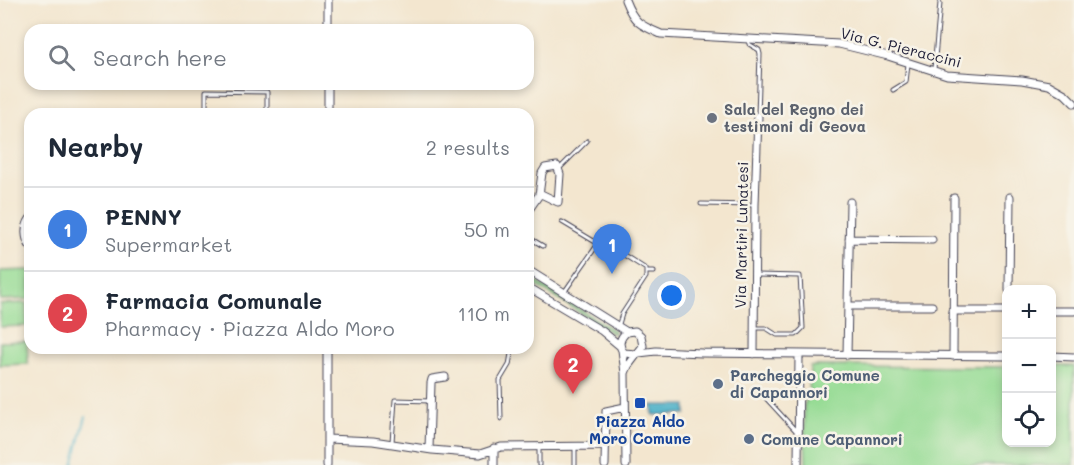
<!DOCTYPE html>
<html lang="en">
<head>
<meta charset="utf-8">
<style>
  body { margin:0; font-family:Mali,sans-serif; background:#f2f2f3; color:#1f2937 }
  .controls { position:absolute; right:18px; bottom:18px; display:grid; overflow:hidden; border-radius:12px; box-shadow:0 3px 9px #0003 }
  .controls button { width:54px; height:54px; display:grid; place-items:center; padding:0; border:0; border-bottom:2px solid #e0e1e3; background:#fff; color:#1f2937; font:30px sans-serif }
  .you { position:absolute; left:672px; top:296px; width:21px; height:21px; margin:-15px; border:4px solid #fff; border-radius:50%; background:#1a73e8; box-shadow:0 0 0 9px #1a73e833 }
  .badge { display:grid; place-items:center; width:39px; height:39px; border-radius:50%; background:#0f766e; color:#fff; font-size:20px; font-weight:700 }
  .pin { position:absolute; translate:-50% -50px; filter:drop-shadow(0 2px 3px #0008) }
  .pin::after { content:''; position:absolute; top:32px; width:21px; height:18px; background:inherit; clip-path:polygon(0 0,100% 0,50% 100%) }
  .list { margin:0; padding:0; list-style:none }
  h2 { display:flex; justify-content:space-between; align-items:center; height:78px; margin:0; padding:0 24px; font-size:26px }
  h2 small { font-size:20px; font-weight:400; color:#747a83 }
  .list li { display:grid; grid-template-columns:39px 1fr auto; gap:18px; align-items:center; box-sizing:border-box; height:84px; padding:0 24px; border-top:2px solid #e0e1e3 }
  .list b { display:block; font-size:22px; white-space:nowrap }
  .list p { margin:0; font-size:20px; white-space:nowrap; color:#747a83 }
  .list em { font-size:20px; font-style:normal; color:#747a83 }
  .icon { flex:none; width:33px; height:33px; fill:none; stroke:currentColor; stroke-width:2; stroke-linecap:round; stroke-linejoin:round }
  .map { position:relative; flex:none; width:1074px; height:465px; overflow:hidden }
  .search { position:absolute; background:#fff; box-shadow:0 3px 9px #0003; left:24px; top:24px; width:510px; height:66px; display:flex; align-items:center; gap:15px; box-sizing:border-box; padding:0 21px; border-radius:18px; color:#747a83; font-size:22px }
  .panel { position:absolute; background:#fff; box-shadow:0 3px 9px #0003; left:24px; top:108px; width:510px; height:246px; border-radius:18px }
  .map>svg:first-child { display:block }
  .green { fill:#97dc95; stroke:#5c7f68; stroke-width:1.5 }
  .water { fill:#47afc7; stroke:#346881; stroke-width:1.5 }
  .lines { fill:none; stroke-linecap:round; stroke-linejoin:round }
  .stream { stroke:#47afc7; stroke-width:2 }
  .service-casing { stroke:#413f51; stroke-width:5 }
  .minor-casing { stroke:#413f51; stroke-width:9 }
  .service { stroke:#fff; stroke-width:3 }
  .minor { stroke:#fff; stroke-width:7 }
  .worship-dot { fill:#6b7280; stroke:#f7f3e8; stroke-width:2 }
  .service-dot { fill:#5c6f8a; stroke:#f7f3e8; stroke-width:2 }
  .transit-dot { fill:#1a4fb4; stroke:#f7f3e8; stroke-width:2 }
  .labels { text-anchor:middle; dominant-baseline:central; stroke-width:5; stroke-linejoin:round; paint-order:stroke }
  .street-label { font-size:15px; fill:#22223b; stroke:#f7f3e8 }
  .worship-label { font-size:15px; font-weight:bold; fill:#5b616d; stroke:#f7f3e8; text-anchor:start }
  .service-label { font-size:15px; font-weight:bold; fill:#4e5e75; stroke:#f7f3e8; text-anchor:start }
  .transit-label { font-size:15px; font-weight:bold; fill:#164399; stroke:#f7f3e8 }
</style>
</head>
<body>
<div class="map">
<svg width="1074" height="465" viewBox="0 0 1074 465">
  <rect width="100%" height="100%" fill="#f7f3e8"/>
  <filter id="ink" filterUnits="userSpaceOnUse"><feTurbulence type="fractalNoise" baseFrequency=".0167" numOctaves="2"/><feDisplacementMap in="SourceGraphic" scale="12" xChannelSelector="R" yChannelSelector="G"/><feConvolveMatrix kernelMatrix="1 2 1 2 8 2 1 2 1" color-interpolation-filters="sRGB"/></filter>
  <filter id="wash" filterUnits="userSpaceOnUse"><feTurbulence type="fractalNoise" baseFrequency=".008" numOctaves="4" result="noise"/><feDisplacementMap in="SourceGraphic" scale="24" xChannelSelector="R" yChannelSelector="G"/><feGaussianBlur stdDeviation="1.35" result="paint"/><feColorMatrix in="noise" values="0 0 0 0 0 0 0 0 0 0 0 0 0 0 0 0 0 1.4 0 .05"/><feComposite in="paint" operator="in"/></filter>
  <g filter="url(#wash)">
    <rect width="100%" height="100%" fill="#f3e6cf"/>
    <path class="green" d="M30 270V299L0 300V271Z
      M536 281 615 331 613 334 534 284Z
      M26 303 27 326 0 327V304Z
      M27 341 28 364 0 365V342Z
      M814 366 1006 367V442H1052V366H1074V465H806L804 405 809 395 810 367Z"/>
    <path class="water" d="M652 405H686V414L653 415Z"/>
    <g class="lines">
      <path class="stream" d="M73 465 86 416"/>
    </g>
  </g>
  <g filter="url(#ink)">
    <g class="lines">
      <defs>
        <path id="service" d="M748 40 749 44 759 50 760 54 758 116
          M934 69 940 3
          M893 90 906 82 908 64
          M206 114V91L267 92V114
          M500 114 501 112
          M559 169 587 141
          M701 204 755 205
          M562 222 597 243
          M528 237 543 246
          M647 272H654
          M565 291 600 241H602L646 269V277L622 314 618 327
          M755 328H766L777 335H796L803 328 800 276 756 275
          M762 394 797 432
          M501 419 500 380 509 365 512 348
          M392 442 395 400 431 401
          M539 448V465
          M575 448V465"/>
        <path id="minor" d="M625 0C634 23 640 25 661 34L839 44 888 56 947 75 1022 80 1049 85 1065 94 1074 103
          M328 30V0
          M328 114V84
          M528 211 539 195 542 173 545 168 557 166 560 174 558 202 539 193
          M30 219C24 228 25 238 30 246
          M849 239 932 240
          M528 270 627 332 635 331 641 336 643 346 628 366 625 373
          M528 287 602 331 620 346
          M1009 290 1010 197
          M849 306H932
          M952 311H1006
          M1052 311H1074
          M627 332C619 338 618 346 624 353L636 354
          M622 350 625 373 626 465
          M639 353 656 351 702 353 1006 356
          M754 354 755 205 758 116
          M847 355 850 202
          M953 356 954 198
          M1052 356 1074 357
          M327 439 373 441 432 450 480 454 501 447 605 446
          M494 448V465
          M429 449 431 383 432 379 445 377
          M327 465V348
          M605 465 606 411 625 407
          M798 465 799 354"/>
      </defs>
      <use href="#service" class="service-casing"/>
      <use href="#minor" class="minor-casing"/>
      <use href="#service" class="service"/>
      <use href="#minor" class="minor"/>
    </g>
  </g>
  <circle class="worship-dot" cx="712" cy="118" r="6"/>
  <g class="service-dot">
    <circle cx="718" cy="384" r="6"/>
    <circle cx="749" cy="439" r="6"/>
  </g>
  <rect class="transit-dot" x="634" y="397" width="12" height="12" rx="3"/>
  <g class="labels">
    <g class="street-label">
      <text transform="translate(901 47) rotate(14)">Via G. Pieraccini</text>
      <text transform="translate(741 235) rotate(-89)">Via Martiri Lunatesi</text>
    </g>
    <g class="worship-label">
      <text x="724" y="109">Sala del Regno dei<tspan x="724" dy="17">testimoni di Geova</tspan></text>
    </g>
    <g class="service-label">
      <text x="730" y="375">Parcheggio Comune<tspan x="730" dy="17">di Capannori</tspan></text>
      <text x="761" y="439">Comune Capannori</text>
    </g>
    <g class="transit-label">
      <text x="640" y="421">Piazza Aldo<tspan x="640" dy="17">Moro Comune</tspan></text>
    </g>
  </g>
</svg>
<div class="controls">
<button>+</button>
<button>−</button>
<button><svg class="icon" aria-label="locate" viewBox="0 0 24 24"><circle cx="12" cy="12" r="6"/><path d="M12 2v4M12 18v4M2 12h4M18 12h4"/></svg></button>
</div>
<div class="you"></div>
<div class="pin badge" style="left:612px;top:274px;background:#3f7fe0">1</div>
<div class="pin badge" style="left:573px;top:394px;background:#e0444e">2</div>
<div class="search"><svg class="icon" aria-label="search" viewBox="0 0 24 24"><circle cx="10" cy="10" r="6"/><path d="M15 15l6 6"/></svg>Search here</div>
<section class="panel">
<h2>Nearby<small>2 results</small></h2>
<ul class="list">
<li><span class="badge" style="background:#3f7fe0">1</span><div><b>PENNY</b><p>Supermarket</p></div><em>50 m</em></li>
<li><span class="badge" style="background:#e0444e">2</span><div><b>Farmacia Comunale</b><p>Pharmacy · Piazza Aldo Moro</p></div><em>110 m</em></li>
</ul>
</section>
</div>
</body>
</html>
